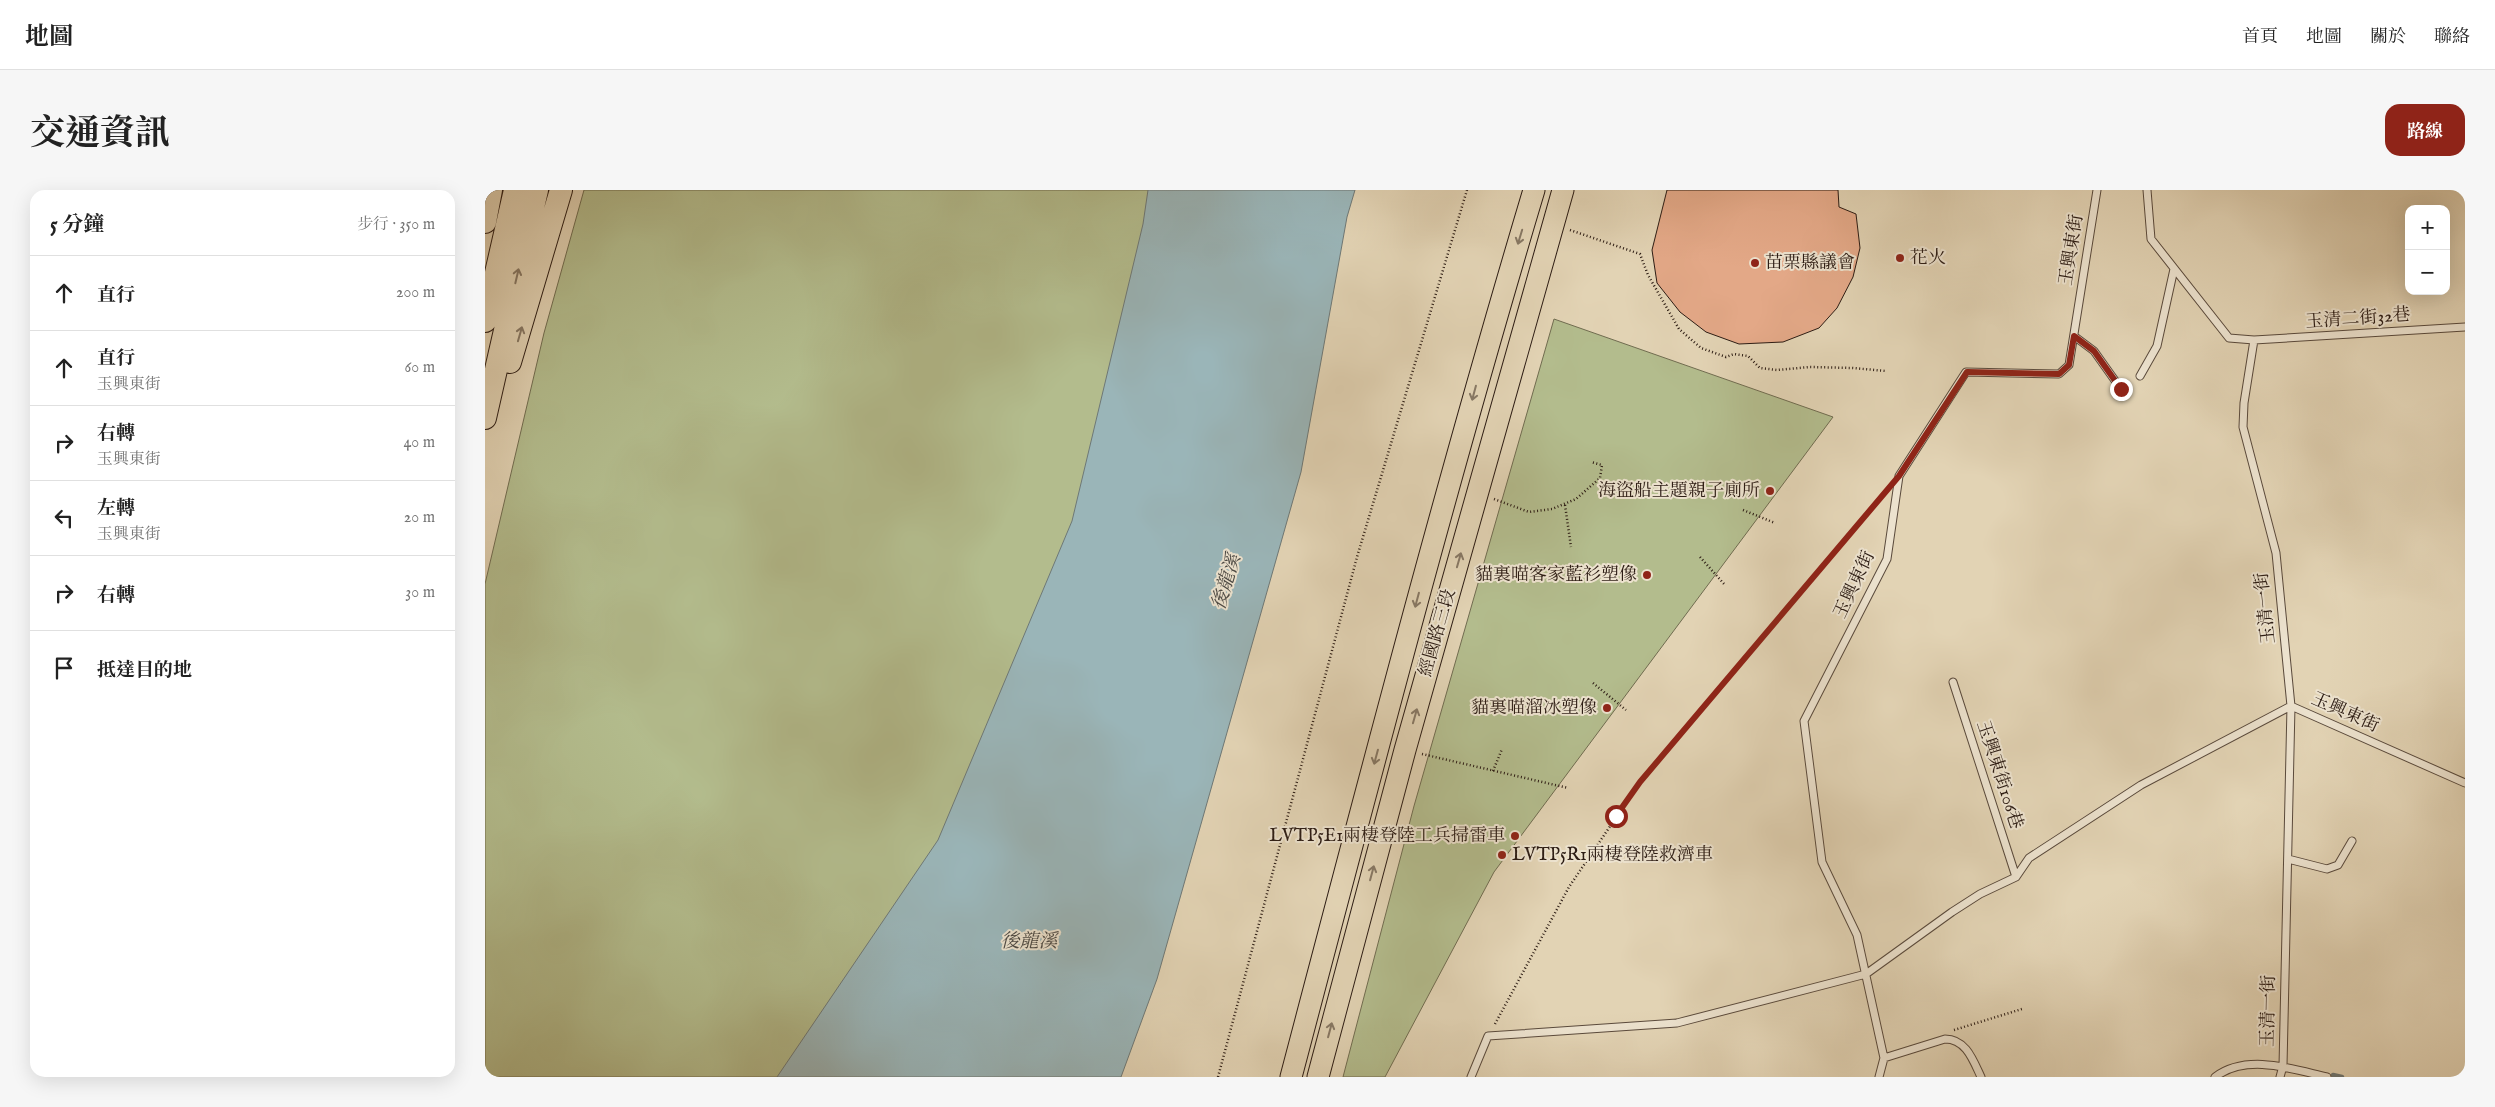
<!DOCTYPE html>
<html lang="zh-TW">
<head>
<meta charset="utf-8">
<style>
  body { margin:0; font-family:"IM FELL English","Noto Serif TC",serif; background:#f6f6f6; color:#222 }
  .controls { position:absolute; right:15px; top:15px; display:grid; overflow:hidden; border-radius:10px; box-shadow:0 5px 20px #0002 }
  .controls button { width:45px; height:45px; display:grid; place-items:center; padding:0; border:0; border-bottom:1px solid #e0e0e0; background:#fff; color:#222; font:25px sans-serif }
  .stop { position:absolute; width:15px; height:15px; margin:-11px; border:4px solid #8f2418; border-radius:50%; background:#fff }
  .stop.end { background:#8f2418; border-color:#fff; box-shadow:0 1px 5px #0008 }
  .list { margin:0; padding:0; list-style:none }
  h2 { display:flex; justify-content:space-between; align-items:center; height:65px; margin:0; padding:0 20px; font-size:21px }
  h2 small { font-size:16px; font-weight:400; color:#767676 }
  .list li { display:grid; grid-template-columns:32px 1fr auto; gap:15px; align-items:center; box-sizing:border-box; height:75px; padding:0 20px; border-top:1px solid #e0e0e0 }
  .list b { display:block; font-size:19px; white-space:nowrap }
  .list p { margin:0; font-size:16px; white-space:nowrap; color:#767676 }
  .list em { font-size:16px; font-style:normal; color:#767676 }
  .icon { flex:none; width:28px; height:28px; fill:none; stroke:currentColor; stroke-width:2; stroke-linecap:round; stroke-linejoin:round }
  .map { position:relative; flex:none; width:1980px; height:887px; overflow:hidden; border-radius:15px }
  header { display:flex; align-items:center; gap:30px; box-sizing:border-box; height:70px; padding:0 25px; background:#fff; border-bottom:1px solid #e0e0e0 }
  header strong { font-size:24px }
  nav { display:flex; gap:28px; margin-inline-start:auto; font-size:18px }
  .intro { display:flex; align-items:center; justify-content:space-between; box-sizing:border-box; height:120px; padding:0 30px }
  h1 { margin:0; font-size:35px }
  .button { padding:12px 22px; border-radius:15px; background:#8f2418; color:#fff; font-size:18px; font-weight:700 }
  main { display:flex; gap:30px; padding:0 30px }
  aside { flex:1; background:#fff; border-radius:15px; box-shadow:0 5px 20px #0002 }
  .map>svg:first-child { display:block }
  .green { fill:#b3bc8d; stroke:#706c50 }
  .water { fill:#9ab5b8; stroke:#6e7876 }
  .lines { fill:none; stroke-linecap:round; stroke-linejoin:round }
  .stream { stroke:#6e7876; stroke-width:4.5 }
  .building { fill:#e3a887; stroke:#2c1c14 }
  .service-casing { stroke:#5a4a3c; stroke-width:9 }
  .primary-casing { stroke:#2c1c14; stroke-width:23 }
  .trunk-casing { stroke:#2c1c14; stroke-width:24 }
  .path { stroke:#2c1c14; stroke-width:2.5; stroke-dasharray:1 2.5; stroke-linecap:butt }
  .service { stroke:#ece2ce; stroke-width:7 }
  .primary { stroke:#e2d3b4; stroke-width:21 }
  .trunk { stroke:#e2d3b4; stroke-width:22 }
  .oneway { stroke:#877864 }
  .route { stroke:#8f2418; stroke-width:6 }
  .poi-dot { fill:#8f2418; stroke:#ece2ce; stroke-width:2 }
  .labels { text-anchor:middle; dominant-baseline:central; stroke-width:4; stroke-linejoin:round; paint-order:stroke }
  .street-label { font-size:18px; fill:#2c1c14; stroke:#ece2ce }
  .poi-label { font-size:18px; fill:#2c1c14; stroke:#ece2ce; text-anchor:end }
  .water-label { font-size:19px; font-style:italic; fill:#4d4a45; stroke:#ece2ce }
</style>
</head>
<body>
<header>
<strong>地圖</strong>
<nav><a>首頁</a><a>地圖</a><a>關於</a><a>聯絡</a></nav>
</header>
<div class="intro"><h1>交通資訊</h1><a class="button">路線</a></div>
<main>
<aside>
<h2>5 分鐘<small>步行 · 350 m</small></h2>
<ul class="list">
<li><svg class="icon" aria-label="ahead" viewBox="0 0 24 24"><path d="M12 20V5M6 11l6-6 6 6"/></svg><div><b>直行</b></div><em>200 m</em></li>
<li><svg class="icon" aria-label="ahead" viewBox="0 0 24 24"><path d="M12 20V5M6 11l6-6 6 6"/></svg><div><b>直行</b><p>玉興東街</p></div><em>60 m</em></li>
<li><svg class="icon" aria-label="right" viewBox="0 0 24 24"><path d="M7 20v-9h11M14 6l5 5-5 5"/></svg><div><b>右轉</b><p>玉興東街</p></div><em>40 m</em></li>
<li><svg class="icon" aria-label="left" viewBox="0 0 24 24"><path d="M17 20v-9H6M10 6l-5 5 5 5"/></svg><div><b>左轉</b><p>玉興東街</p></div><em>20 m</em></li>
<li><svg class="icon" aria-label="right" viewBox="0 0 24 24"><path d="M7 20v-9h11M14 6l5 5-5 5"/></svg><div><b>右轉</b></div><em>30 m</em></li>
<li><svg class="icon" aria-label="arrive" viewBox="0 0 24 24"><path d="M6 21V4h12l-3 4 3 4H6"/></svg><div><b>抵達目的地</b></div></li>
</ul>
</aside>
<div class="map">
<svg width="1980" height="887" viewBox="0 0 1980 887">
  <rect width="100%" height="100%" fill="#e2d3b4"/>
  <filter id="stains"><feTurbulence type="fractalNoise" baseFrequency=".004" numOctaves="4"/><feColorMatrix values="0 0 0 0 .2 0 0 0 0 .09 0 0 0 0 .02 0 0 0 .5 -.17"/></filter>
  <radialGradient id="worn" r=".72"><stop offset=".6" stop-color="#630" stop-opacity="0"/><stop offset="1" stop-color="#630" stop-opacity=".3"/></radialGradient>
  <path class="green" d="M99 0H751L514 887H0V394L59 143Z
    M1069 129 1348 227 1009 682 900 887H858L929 616Z"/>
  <path class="water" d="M663 0H870L862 27 816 282 672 789 636 887H292L453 650 587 331 658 34Z"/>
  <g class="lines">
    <path class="stream" d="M1848 885 1857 887"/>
  </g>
  <path class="building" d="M1182 0H1353L1354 17 1371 24 1375 58 1368 87 1352 118 1334 138 1298 152 1254 154 1221 142 1195 122 1172 93 1167 60Z"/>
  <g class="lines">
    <defs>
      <path id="service" d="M1662 0 1666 49 1744 148 1769 150 1980 137
        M1589 146 1609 161 1636 199
        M1769 150 1759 213 1758 237 1791 363 1806 516 1798 876 1795 887
        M1655 186 1672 156 1689 79
        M1468 492 1531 687
        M1803 669 1842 679 1853 675 1867 651
        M1399 868 1460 849C1481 849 1488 870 1496 887
        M986 887 1003 846 1192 833 1381 784 1467 722 1495 704 1531 687 1544 668 1656 595 1806 516 1980 593
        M1394 887 1399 868 1372 745 1337 672 1319 531 1402 369 1414 286 1481 182 1574 184 1584 175 1612 0
        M1730 887C1762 863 1807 879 1842 887"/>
      <path id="primary" d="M806 887C884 591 961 294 1049 0
        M833 887 920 560 1078 0"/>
      <path id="trunk" d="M0 32 6 0
        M0 131 30 0
        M25 172 76 0
        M0 228 52 0"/>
    </defs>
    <use href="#service" class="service-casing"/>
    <use href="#primary" class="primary-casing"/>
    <use href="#trunk" class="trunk-casing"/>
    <path class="path" d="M1085 40 1155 64 1163 85 1194 139 1216 158 1241 167 1249 164 1263 166 1275 178 1292 180 1325 177 1368 178 1401 181
      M1009 309 1044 322 1067 319 1091 309 1115 288 1117 275 1106 272
      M1080 315 1086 357
      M1258 320 1290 333
      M1215 367 1240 395
      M1108 493 1141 520
      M937 564 1083 598
      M1008 581 1017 559
      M1010 834 1084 697 1155 592 1400 302
      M1469 840 1537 819
      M733 887 872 367 982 0"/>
    <use href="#service" class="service"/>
    <use href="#primary" class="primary"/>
    <use href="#trunk" class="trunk"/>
  </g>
  <defs><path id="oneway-shaft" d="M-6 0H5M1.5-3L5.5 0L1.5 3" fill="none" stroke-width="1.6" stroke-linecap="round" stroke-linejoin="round" transform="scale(1.25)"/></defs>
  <g class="oneway">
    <use href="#oneway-shaft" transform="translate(1035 47) rotate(107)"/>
    <use href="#oneway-shaft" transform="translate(32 86) rotate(-77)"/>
    <use href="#oneway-shaft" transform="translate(35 144) rotate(-74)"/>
    <use href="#oneway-shaft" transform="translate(989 203) rotate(105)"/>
    <use href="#oneway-shaft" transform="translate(974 370) rotate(-74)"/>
    <use href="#oneway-shaft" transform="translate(932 410) rotate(105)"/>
    <use href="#oneway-shaft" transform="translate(930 526) rotate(-74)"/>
    <use href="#oneway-shaft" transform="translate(891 567) rotate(105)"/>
    <use href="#oneway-shaft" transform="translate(887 683) rotate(-75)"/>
    <use href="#oneway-shaft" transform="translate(845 840) rotate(-75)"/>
  </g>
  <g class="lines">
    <path class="route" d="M1131 626 1155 592 1414 286 1482 182 1574 184 1584 175 1589 146 1609 161 1636 199"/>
  </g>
  <g class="poi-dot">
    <circle cx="1415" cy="68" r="5"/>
    <circle cx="1270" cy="73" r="5"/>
    <circle cx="1285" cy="301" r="5"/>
    <circle cx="1162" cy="385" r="5"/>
    <circle cx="1122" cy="518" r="5"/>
    <circle cx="1030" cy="646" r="5"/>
    <circle cx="1017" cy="665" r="5"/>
  </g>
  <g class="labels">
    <g class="street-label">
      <text transform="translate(1587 60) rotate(-81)">玉興東街</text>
      <text transform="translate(1873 129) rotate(-4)">玉清二街32巷</text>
      <text transform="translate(1370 395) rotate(-65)">玉興東街</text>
      <text transform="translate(1781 418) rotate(-96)">玉清一街</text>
      <text transform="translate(953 443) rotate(-74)">經國路三段</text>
      <text transform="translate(1860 523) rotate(24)">玉興東街</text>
      <text transform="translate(1514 585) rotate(72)">玉興東街106巷</text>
      <text transform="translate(1784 821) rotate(-89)">玉清一街</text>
    </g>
    <g class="poi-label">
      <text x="1425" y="68" text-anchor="start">花火</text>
      <text x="1280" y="73" text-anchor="start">苗栗縣議會</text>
      <text x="1275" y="301">海盜船主題親子廁所</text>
      <text x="1152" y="385">貓裏喵客家藍衫塑像</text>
      <text x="1112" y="518">貓裏喵溜冰塑像</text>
      <text x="1020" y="646">LVTP5E1兩棲登陸工兵掃雷車</text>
      <text x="1027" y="665" text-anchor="start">LVTP5R1兩棲登陸救濟車</text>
    </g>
    <g class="water-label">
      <text transform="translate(742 392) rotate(-73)">後龍溪</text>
      <text x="544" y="752">後龍溪</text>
    </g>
  </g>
  <rect width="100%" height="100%" filter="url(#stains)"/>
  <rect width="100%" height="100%" fill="url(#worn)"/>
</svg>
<div class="controls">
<button>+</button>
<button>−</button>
</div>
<div class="stop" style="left:1131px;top:626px"></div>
<div class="stop end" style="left:1636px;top:199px"></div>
</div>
</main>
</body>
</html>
